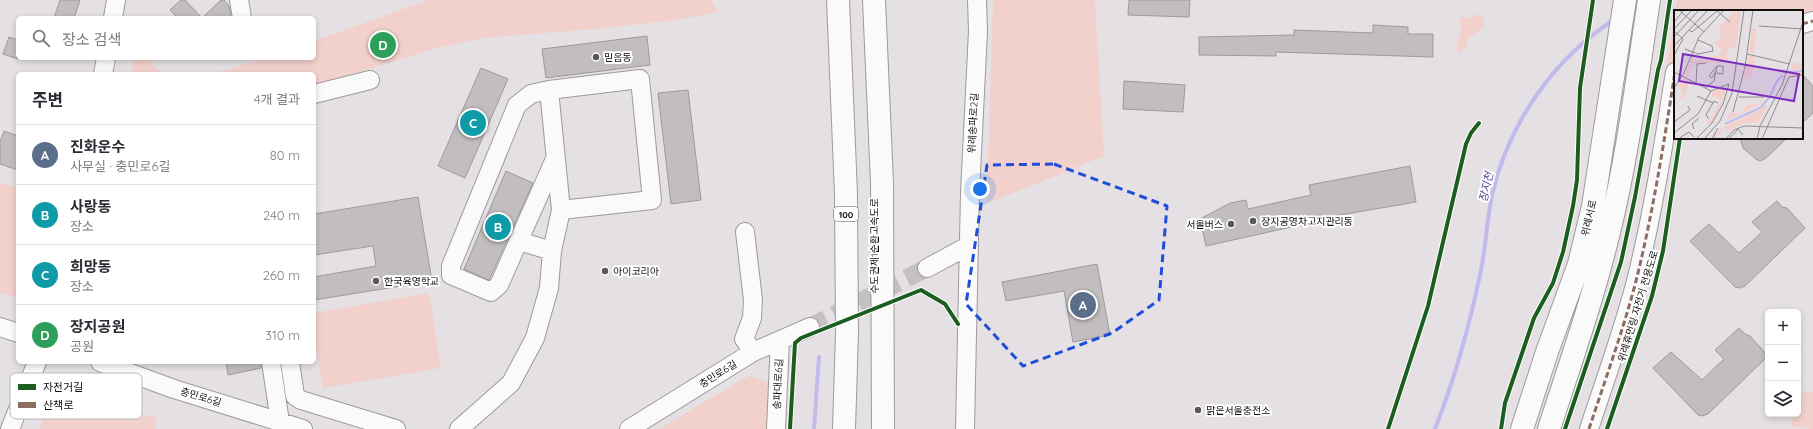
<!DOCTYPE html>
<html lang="ko">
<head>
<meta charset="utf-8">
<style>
  body { margin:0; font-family:Quicksand,"Noto Sans KR",sans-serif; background:#f7f7f7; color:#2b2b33 }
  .controls { position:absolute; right:12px; bottom:12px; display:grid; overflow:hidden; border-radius:6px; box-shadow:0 2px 6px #0003 }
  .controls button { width:36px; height:36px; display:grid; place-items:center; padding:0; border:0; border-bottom:1px solid #e1e1e2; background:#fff; color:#2b2b33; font:20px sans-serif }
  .you { position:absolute; left:980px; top:189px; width:14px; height:14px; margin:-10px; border:3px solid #fff; border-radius:50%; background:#1a73e8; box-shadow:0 0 0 6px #1a73e833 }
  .badge { display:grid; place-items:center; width:26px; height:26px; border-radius:50%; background:#5b5859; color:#fff; font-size:13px; font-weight:700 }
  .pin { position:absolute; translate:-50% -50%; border:2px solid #fff; box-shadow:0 1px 4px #0006 }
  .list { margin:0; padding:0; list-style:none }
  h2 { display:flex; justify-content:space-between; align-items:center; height:52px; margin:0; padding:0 16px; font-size:17px }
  h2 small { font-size:13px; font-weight:400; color:#7c7c81 }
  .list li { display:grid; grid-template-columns:26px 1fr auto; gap:12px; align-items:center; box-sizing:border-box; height:60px; padding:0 16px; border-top:1px solid #e1e1e2 }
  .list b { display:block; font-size:15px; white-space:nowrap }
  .list p { margin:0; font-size:13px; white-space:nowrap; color:#7c7c81 }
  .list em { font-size:13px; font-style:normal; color:#7c7c81 }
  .icon { flex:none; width:22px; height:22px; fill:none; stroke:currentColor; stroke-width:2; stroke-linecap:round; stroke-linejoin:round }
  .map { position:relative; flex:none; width:1813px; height:429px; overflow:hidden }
  .search { position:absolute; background:#fff; box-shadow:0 2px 6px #0003; left:16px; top:16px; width:300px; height:44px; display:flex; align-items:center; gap:10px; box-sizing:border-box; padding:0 14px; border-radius:6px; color:#7c7c81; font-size:15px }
  .panel { position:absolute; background:#fff; box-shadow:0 2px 6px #0003; left:16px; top:72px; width:300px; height:292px; border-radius:6px }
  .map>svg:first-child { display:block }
  .green { fill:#f2d1cc }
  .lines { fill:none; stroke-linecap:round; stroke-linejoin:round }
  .stream { stroke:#c1baed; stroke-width:4 }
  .building { fill:#c2bec0; stroke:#9e9a9c }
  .minor-tunnel { stroke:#c5c0c3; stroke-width:18; stroke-dasharray:18 9; stroke-linecap:butt }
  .minor-casing { stroke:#9c9a9c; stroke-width:20 }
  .major-casing { stroke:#9c9a9c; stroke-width:24 }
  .highway-casing { stroke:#9c9a9c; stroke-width:24 }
  .minor { stroke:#fbfafb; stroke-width:18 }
  .major { stroke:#fbfafb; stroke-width:22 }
  .highway { stroke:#fbfafb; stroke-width:22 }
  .quiet { stroke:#8d6e63; stroke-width:3; stroke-dasharray:6 3; stroke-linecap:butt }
  .cycleway-casing { stroke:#fff; stroke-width:6 }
  .cycleway { stroke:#1b5e20; stroke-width:4 }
  .marked { fill:none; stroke:#1d4ed8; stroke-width:3; stroke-dasharray:8 5; stroke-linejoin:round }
  .poi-dot { fill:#5b5859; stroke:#fff; stroke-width:1.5 }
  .labels { text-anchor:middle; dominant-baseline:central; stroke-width:4; stroke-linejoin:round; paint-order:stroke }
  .shield { fill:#fff; stroke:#585657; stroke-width:1 }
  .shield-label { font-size:9px; font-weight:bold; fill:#100e0f }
  .poi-label { font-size:10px; fill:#100e0f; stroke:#fff; text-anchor:start }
  .street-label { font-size:10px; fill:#100e0f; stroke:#fff }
  .water-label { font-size:11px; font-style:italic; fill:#4f3e92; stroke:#fff }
  .inset-river { fill:none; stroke:#c1baed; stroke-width:2 }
  .inset-road { fill:none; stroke:#908c8e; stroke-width:1 }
  .view { fill:#7b2cbf; fill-opacity:0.15; stroke:#7b2cbf; stroke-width:2 }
  .inset-edge { fill:none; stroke:#100e0f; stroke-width:2 }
  .key { fill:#fff; stroke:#b7b7b7; stroke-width:1 }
  .key-label { font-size:11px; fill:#100e0f }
</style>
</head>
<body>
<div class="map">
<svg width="1813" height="429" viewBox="0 0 1813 429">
  <rect width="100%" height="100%" fill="#e5e0e3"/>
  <path class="green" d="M428 0H711L718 12 676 20 596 29 483 38 433 49 314 86V74H213L265 58H314V41Z
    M993 0H1095L1104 156 989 203 987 195Z
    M1677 0H1813V32L1802 35V11H1675V77L1664 81Z
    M1477 14 1484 18V27L1468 39 1466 47 1460 52 1457 51C1456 43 1459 38 1461 31 1461 26 1459 23 1461 17L1469 18Z
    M135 58H150L151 63 163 74H131Z
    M0 183 18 188V289L16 297 0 293Z
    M429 293 441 368 323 388 314 335V313Z
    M103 362H122L105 403 157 418 156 429H39L54 394 70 390 89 397Z
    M751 376 767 382 773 388 768 429H659L743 379Z
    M1802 392H1813V429L1790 426 1795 414H1798V404Z"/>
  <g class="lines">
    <path class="stream" d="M814 429 819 357
      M1435 429C1455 378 1470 324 1481 270 1486 245 1487 219 1492 195 1509 123 1553 59 1615 19"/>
  </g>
  <path class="building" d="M60 0H80L74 18H54Z
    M181 0H185L202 18H178L170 10Z
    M221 0H224L229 6 231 18H202Z
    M1129 0H1190L1189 17 1128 15Z
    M1373 25 1408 27V34H1433V57L1276 52V56L1199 55V37L1294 35V30L1373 33Z
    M647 36 650 65 546 78 542 49Z
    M9 37 18 40V59L3 54Z
    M481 68 508 79 465 178 438 166Z
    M1802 74 1813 86V113L1802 123Z
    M1124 81 1185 85 1183 112 1123 109Z
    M688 90 701 200 671 204 658 93Z
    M4 131 18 136V170L0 164V142Z
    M1740 138H1787L1766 158 1760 161 1756 159 1743 148Z
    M1410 166 1416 202 1305 221V224L1206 246 1200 219 1230 203 1246 200 1248 209 1311 195 1309 185Z
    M506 171 533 183 489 280 464 269Z
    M418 197 432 281 314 300V277L376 266 373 246 314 255V214Z
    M1777 201 1782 207 1787 208 1805 228 1745 286 1740 288 1735 287 1690 241 1709 224 1739 253 1762 232 1752 222Z
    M1097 264 1110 335 1073 342 1064 291 1006 301 1002 282Z
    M1739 328 1745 334 1750 336 1768 356 1708 414 1702 416 1698 415 1653 368 1671 352 1702 380 1724 359 1715 350Z
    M226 362H261V368L228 375Z"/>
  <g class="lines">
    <path class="minor-tunnel" d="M810 327 927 268"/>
    <defs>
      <path id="minor" d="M239 0 242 18
        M113 18 116 0
        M1802 24 1813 21
        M103 74 106 58
        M549 90 531 94 517 105 451 266V275L491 292 499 285 555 159
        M314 94 370 80
        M745 232 753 300 752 318 744 339 753 352
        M519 241 552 251
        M927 268 968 246
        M0 327 18 333
        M100 362 174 389 303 429
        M271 362 280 422
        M290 362 295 396 301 400 396 429
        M10 429 37 362
        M459 429 511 383 535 338 549 288 552 251 561 210 549 90 640 79 652 200 561 210
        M629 429 753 352 810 327
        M776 429 780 340
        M965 429 970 193 978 31 977 0
        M1589 429C1605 380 1623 331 1636 281 1653 213 1664 142 1675 72"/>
      <path id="major" d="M1522 429 1547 352 1579 264 1593 206 1625 0
        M1549 429C1570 364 1593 299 1609 232 1628 156 1637 78 1649 0"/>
      <path id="highway" d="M838 0 846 194 847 333 844 429
        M874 0 882 183 883 429"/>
    </defs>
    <use href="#minor" class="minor-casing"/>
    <use href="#major" class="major-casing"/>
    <use href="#highway" class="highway-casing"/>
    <use href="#minor" class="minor"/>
    <use href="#major" class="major"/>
    <use href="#highway" class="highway"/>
    <path class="quiet" d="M1802 24 1813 21
      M1589 429C1605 380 1623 331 1636 281 1653 213 1664 142 1675 72"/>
    <defs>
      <path id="cycleway" d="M790 429 795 343 801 338 921 290 945 304 958 324
        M1388 429 1428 306 1466 144 1471 133 1479 123
        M1501 429 1505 403 1534 318 1553 283 1563 252 1573 206 1577 180 1580 88 1593 0
        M1565 429 1621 262 1635 197 1658 70 1661 60 1670 0
        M1607 429 1652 296 1663 251 1680 138"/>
    </defs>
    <use href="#cycleway" class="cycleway-casing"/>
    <use href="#cycleway" class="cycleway"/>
  </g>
  <path class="marked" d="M1054 164 1167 206 1159 300 1112 333 1023 366 966 304 987 165Z"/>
  <g class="poi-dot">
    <circle cx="596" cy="57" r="4"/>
    <circle cx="1253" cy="221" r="4"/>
    <circle cx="1231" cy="224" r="4"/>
    <circle cx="605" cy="271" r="4"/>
    <circle cx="376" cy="281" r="4"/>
    <circle cx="1198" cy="410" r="4"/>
  </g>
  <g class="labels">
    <rect class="shield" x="834" y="207" width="24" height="14" rx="3"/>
    <g class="shield-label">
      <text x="846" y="214">100</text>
    </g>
    <g class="poi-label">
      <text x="604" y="57">믿음동</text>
      <text x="1261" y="221">장지공영차고지관리동</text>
      <text x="1223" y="224" text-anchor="end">서울버스</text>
      <text x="613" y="271">아이코리아</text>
      <text x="384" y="281">한국육영학교</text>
      <text x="1206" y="410">맑은서울충전소</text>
    </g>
    <g class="street-label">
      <text transform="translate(973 123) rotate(-87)">위례송파로2길</text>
      <text transform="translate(1589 218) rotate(-77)">위례서로</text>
      <text transform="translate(874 246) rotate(-90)">수도권제1순환고속도로</text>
      <text transform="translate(1638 306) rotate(-73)">위례휴먼링 자전거 전용도로</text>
      <text transform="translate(718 374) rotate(-32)">충민로6길</text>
      <text transform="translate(778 384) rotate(-87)">송파대로6길</text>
      <text transform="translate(201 397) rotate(17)">충민로6길</text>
    </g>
    <g class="water-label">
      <text transform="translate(1486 187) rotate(-77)">장지천</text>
    </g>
  </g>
  <g transform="translate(1674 10)">
    <rect width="129" height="129" fill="#e5e0e3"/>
    <path d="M62 0H67L62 36 55 39 52 44 55 53 36 52 18 56 12 70 15 72 10 90 6 87 9 82 3 76 12 67 11 65 18 48 20 51 45 45 47 40 41 33 48 24 44 18ZM78 19H83L80 44 75 42ZM75 46H81L78 66 70 68ZM119 53H129V66L114 68ZM53 76 47 96 36 115 33 113 48 90 40 86 38 88V82ZM89 89 90 90 80 98 53 110 59 97 58 103H67L72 95 84 94ZM91 95 93 96 86 110 81 113H70L55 121 50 118 42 129H39L47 118 83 102Z" fill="#f2d1cc"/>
    <path class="inset-river" d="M114 62 129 61M51 114 86 98 95 88 103 71 109 65"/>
    <path class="inset-road" d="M5 0 30 22M42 0 56 12M0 12 10 0M85 16 129 19M0 19 18 0M15 20 18 22 43 1M0 21 9 29 0 45M0 27 25 0M0 36 34 0M11 39 24 44 39 41 38 36 24 30M73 44 116 54M42 61 38 68 35 66 43 56M0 62 37 81M22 74 23 54 32 53M0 78 10 63 25 27 50 0M31 78 40 71 43 56H49V64L43 63M37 81 55 74M23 86 39 93M65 87H90M59 102 71 57 79 0M35 109 32 105 40 91 44 93M0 112 16 100 14 96M20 119 18 114 25 108M0 123 24 104 37 81M4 129 15 122 20 127M22 129 38 113 49 94 55 74M30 129 46 111 58 83 70 0M38 129 44 118M52 129 60 120 70 116 129 118M55 129 64 119 69 125M83 129 86 116 108 75 129 12M88 129 115 67 129 65"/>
    <path class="view" d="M9 44 125 64 120 91 5 71Z"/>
    <rect width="129" height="129" class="inset-edge"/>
  </g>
  <rect x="10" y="373" width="132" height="46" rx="6" class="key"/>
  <rect x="18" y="384" width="18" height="6" fill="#1b5e20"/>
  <rect x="18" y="402" width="18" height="6" fill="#8d6e63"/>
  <g class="key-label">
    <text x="43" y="391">자전거길</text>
    <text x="43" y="409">산책로</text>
  </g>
</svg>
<div class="controls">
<button>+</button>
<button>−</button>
<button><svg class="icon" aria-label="layers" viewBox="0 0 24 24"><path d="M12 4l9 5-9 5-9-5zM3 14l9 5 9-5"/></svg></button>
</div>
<div class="you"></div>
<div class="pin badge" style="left:1083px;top:305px;background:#5c6f8a">A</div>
<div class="pin badge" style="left:498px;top:227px;background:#0f9aa8">B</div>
<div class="pin badge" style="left:473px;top:123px;background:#0f9aa8">C</div>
<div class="pin badge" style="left:383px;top:45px;background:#2e9e5b">D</div>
<div class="search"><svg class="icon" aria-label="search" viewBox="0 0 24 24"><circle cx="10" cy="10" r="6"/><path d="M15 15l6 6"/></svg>장소 검색</div>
<section class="panel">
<h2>주변<small>4개 결과</small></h2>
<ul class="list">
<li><span class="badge" style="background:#5c6f8a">A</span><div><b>진화운수</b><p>사무실 · 충민로6길</p></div><em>80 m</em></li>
<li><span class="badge" style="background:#0f9aa8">B</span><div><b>사랑동</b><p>장소</p></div><em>240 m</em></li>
<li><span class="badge" style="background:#0f9aa8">C</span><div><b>희망동</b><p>장소</p></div><em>260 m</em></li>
<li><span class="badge" style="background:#2e9e5b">D</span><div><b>장지공원</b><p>공원</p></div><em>310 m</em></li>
</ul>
</section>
</div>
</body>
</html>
